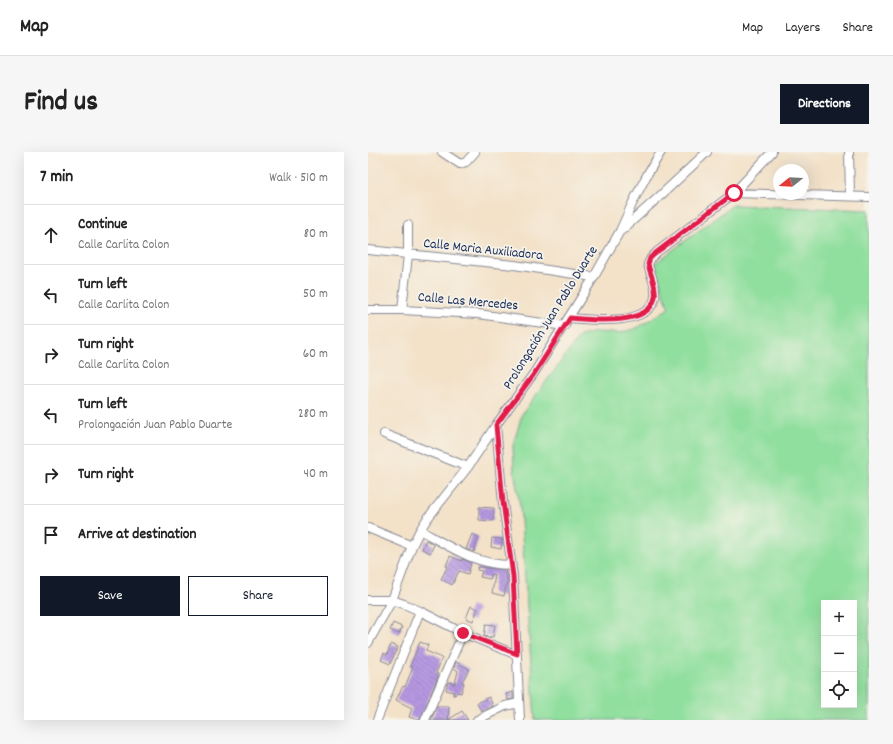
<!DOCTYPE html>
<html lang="en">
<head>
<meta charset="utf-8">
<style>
  body { margin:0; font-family:Dekko,sans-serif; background:#f6f6f6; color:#222 }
  .controls { position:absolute; right:12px; bottom:12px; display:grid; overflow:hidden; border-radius:0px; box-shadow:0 4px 16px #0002 }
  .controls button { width:36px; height:36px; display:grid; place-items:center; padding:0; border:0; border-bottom:1px solid #e0e0e0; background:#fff; color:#222; font:20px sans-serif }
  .compass { position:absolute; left:405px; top:12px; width:36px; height:36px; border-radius:50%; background:#fff; box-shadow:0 4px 16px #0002; rotate:252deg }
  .stop { position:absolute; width:12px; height:12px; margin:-9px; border:3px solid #e11d48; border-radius:50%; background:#fff }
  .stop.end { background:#e11d48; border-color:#fff; box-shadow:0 1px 4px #0008 }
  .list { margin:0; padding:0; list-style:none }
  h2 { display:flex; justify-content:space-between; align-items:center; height:52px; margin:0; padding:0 16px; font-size:17px }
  h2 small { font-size:13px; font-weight:400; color:#767676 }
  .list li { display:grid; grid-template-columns:26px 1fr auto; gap:12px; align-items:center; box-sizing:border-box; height:60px; padding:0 16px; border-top:1px solid #e0e0e0 }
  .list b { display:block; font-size:15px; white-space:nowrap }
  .list p { margin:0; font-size:13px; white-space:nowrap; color:#767676 }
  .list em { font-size:13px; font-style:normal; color:#767676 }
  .actions { display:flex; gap:8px; padding:12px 16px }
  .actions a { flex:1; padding:9px 0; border:1px solid #111827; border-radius:0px; text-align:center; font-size:14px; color:#111827 }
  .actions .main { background:#111827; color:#fff }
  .icon { flex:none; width:22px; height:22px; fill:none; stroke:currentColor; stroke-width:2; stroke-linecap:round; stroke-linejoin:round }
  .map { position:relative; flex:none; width:501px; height:568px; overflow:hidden; border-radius:0px }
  header { display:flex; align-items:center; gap:24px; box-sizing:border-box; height:56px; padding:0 20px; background:#fff; border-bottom:1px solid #e0e0e0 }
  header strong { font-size:19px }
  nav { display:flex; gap:22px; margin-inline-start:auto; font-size:14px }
  .intro { display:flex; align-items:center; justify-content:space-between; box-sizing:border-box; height:96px; padding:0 24px }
  h1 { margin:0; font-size:28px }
  .button { padding:10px 18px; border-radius:0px; background:#111827; color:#fff; font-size:14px; font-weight:700 }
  main { display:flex; gap:24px; padding:0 24px }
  aside { flex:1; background:#fff; border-radius:0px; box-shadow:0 4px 16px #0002 }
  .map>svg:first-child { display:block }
  .green { fill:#90df9e; stroke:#56877e; fill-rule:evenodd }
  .building { fill:url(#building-back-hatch) }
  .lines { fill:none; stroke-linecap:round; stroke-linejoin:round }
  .minor-casing { stroke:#878893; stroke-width:10 }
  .minor { stroke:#fff; stroke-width:8 }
  .route { stroke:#e11d48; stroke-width:5 }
  .labels { text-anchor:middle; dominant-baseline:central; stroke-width:3.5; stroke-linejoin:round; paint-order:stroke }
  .street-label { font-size:14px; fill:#1b2f5e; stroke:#f7f3e8 }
</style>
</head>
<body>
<header>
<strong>Map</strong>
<nav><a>Map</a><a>Layers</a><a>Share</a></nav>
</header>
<div class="intro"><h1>Find us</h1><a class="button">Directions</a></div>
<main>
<aside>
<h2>7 min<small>Walk · 510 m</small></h2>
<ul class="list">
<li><svg class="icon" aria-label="ahead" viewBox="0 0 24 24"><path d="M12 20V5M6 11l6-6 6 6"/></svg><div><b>Continue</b><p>Calle Carlita Colon</p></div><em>80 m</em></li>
<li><svg class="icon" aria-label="left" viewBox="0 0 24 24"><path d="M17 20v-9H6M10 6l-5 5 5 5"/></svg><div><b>Turn left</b><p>Calle Carlita Colon</p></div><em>50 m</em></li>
<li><svg class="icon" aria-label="right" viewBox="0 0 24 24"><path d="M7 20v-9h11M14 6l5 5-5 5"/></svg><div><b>Turn right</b><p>Calle Carlita Colon</p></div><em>60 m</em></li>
<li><svg class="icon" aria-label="left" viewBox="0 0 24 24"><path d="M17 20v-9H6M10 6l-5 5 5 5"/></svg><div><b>Turn left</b><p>Prolongación Juan Pablo Duarte</p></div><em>280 m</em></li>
<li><svg class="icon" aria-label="right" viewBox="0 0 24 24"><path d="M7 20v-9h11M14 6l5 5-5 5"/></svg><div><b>Turn right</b></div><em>40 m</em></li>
<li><svg class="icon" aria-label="arrive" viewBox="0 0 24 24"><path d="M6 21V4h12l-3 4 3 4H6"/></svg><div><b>Arrive at destination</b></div></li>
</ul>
<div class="actions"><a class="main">Save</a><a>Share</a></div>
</aside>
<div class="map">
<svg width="501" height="568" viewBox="0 0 501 568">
  <defs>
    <pattern id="building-back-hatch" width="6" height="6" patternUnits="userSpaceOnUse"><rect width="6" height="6" fill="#b698e1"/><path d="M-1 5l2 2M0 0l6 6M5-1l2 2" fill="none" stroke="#937cba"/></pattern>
  </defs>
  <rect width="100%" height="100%" fill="#f7f3e8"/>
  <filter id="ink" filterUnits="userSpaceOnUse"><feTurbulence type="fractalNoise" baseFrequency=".025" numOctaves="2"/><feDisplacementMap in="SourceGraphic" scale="8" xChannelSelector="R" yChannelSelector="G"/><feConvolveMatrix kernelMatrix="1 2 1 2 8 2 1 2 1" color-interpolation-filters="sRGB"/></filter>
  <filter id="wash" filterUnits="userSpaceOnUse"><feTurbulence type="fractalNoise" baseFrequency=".012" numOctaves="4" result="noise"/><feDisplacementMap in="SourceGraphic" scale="16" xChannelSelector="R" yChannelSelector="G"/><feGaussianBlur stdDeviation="0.9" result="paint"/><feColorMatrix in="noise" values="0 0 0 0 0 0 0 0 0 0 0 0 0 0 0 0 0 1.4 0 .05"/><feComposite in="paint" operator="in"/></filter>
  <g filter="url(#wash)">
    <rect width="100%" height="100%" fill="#f3e1c8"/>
    <path class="green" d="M365 53 501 58V568H167L152 354 146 318 145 294 154 262 212 184 228 180 251 181 269 176 301 156 285 113ZM456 451H486V553H456Z"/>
    <g id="blocks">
      <path class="building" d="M111 355 126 356 125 369 111 368Z
        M104 382 111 385 106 400 98 397Z
        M124 386 134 387 133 397 123 395Z
        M58 388 66 393 62 401 54 397Z
        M82 404 94 409V407L103 411 100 422 91 419 84 433 73 427 80 414H78Z
        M110 415 138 418 137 422H139V430L136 444 124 441 127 423 124 422 122 427 112 425 114 419 109 418Z
        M103 454 110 457 105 469 98 466Z
        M25 471 34 475 31 482 22 478Z
        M118 472 127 473 125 485 116 484Z
        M52 490 60 493 58 499 74 506 68 521 70 522 69 527 52 568H50L41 565 44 556 28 548 35 534 37 535 45 515 42 514Z
        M23 492 30 495 22 512 13 508 16 501 19 503Z
        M88 510 101 517 94 530 96 531 93 541 89 540 87 543H85L86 540 78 538 80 530 87 532 90 519 86 516Z
        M145 540V547L140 548 138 542Z
        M121 545 125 554 113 559 109 551Z
        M69 554H81L80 568 94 559 100 568H63Z"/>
    </g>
  </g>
  <g filter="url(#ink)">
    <use href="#blocks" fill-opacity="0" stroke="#878893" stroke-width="1"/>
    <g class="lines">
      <defs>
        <path id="minor" d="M74 0 92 12 98 10 107 0
          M481 0 482 44
          M366 41 501 45
          M254 78 292 44 339 0
          M0 98 146 113 226 125
          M0 158H34L110 162 197 174
          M34 158 40 103V73
          M202 166C223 168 282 175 287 145 289 134 282 122 280 112L283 106 289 100 366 41 404 0
          M16 282 100 315
          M0 376 44 394
          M52 378C82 395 108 413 143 413
          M0 448H24L36 452 52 459 95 481 149 503
          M0 491 24 448 44 394 52 378 59 367 100 315 128 273
          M9 568 52 459
          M57 568 95 481
          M109 568 137 554 151 551
          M152 568 145 424 135 351 128 273 166 221 226 125 252 79 265 50 280 21 293 0"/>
      </defs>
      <use href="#minor" class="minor-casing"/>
      <use href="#minor" class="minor"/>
    </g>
  </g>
  <g class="lines" filter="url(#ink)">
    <path class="route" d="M95 481 149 502 145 424 135 350 128 273 166 222 202 166C223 168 282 175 287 145 289 134 282 122 280 112L282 106 289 100 366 41"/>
  </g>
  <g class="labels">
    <g class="street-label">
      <text transform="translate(115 98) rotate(6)">Calle Maria Auxiliadora</text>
      <text transform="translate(100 150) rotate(5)">Calle Las Mercedes</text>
      <text transform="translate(183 166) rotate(-58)">Prolongación Juan Pablo Duarte</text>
    </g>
  </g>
</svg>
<div class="controls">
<button>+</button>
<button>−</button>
<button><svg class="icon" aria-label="locate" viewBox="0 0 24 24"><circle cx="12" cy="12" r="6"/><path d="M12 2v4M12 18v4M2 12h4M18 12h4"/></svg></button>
</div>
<svg class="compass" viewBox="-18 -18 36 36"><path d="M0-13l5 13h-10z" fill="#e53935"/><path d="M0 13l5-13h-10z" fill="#767676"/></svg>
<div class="stop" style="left:366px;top:41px"></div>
<div class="stop end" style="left:95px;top:481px"></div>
</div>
</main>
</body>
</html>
